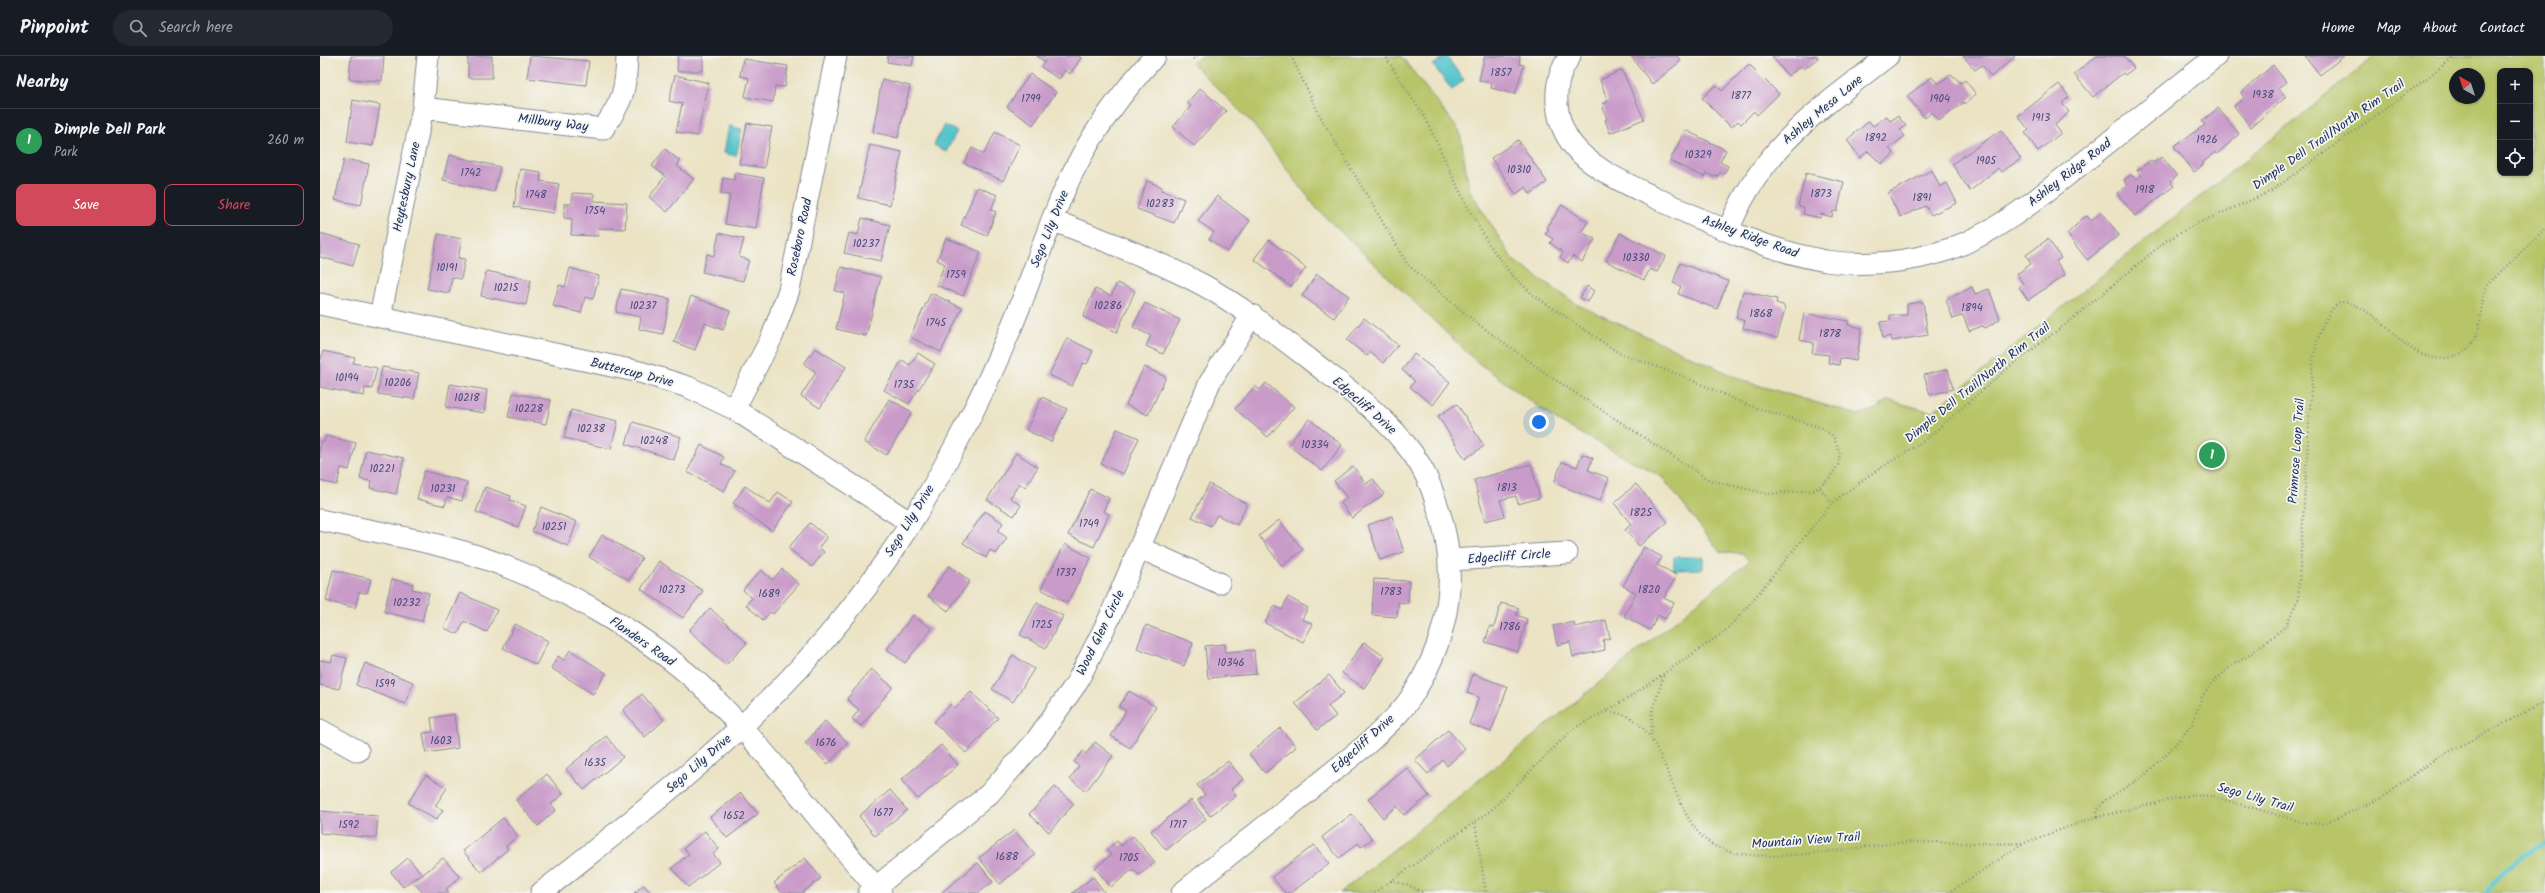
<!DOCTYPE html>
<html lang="en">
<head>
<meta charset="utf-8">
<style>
  body { margin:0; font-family:Kalam,sans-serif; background:#242831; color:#f1f3f6 }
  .controls { position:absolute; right:12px; top:12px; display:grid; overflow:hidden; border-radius:8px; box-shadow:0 1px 3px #0004 }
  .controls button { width:36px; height:36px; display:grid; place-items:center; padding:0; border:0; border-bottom:1px solid #363941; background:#171b24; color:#f1f3f6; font:20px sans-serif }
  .compass { position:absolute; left:2129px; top:12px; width:36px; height:36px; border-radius:50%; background:#171b24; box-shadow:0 1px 3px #0004; rotate:321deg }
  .you { position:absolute; left:1219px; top:366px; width:14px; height:14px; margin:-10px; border:3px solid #fff; border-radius:50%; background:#1a73e8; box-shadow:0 0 0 6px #1a73e833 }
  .badge { display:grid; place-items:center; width:26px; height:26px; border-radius:50%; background:#d1495b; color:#fff; font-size:13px; font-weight:700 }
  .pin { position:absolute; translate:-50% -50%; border:2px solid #fff; box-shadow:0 1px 4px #0006 }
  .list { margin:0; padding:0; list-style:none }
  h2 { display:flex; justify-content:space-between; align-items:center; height:52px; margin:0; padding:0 16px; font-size:17px }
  h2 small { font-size:13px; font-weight:400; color:#9ea1a6 }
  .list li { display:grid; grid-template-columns:26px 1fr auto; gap:12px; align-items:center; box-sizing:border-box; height:64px; padding:0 16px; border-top:1px solid #363941 }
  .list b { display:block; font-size:15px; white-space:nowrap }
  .list p { margin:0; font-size:13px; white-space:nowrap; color:#9ea1a6 }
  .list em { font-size:13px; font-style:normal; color:#9ea1a6 }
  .actions { display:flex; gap:8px; padding:12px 16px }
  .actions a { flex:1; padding:9px 0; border:1px solid #d1495b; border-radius:8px; text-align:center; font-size:14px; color:#d1495b }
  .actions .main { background:#d1495b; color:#fff }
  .icon { flex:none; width:22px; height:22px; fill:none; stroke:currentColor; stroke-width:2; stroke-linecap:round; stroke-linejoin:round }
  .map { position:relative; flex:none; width:2225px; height:837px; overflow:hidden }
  header { display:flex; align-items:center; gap:24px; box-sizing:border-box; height:56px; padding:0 20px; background:#171b24; border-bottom:1px solid #363941 }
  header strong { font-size:19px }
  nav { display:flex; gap:22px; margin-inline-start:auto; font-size:14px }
  .search { width:280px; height:36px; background:#242831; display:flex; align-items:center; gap:10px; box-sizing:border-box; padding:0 14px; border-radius:22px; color:#9ea1a6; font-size:15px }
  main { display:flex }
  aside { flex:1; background:#171b24 }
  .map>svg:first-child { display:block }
  .green { fill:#b7c568; stroke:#697a63; fill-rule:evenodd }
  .water { fill:#57c5cb; stroke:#397a94 }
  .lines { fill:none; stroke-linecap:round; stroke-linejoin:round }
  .stream { stroke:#57c5cb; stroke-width:5 }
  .building { fill:#c99bc9 }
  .minor-casing { stroke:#838991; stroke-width:23 }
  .path { stroke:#838991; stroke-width:2.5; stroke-dasharray:1 3; stroke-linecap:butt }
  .minor { stroke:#fff; stroke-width:21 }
  .labels { text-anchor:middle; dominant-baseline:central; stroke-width:3.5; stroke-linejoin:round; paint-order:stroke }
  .number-label { font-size:11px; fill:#464a79 }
  .street-label { font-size:13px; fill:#1b2f5e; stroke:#f6f6f2 }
</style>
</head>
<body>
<header>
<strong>Pinpoint</strong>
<div class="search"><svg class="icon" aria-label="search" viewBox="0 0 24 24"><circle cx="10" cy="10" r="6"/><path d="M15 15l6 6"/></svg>Search here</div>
<nav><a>Home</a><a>Map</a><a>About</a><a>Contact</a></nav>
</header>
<main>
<aside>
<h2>Nearby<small></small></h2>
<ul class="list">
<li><span class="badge" style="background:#2e9e5b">1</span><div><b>Dimple Dell Park</b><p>Park</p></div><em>260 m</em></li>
</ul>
<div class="actions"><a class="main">Save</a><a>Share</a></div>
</aside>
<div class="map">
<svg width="2225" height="837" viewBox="0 0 2225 837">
  <rect width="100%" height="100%" fill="#f6f6f2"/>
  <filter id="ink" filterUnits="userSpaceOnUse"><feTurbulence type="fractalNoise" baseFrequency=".025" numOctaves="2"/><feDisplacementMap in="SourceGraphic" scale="8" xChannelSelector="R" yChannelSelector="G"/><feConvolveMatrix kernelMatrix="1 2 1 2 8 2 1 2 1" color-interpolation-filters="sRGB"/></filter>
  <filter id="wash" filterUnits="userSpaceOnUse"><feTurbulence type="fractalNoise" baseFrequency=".012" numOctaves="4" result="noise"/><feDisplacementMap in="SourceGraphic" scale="16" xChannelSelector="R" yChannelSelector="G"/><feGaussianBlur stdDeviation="0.9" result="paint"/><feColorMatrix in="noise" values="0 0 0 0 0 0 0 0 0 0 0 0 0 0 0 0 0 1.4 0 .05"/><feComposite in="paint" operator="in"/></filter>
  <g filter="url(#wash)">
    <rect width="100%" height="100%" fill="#ebe3c4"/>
    <path class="green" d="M882 0H1081L1140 76 1149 133 1193 204 1258 249 1427 326 1538 359 1556 353 1568 344 1612 356 2055 0H2225V837H1020L1429 505 1422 497 1400 496 1342 421 1236 364 1156 305 998 154 931 66 872 7ZM2180 15H2210V117H2180ZM2135 18H2159V42H2135Z"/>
    <path class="water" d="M1126 0 1144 24 1132 34 1113 9Z
      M624 69 637 75 626 96 614 89Z
      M409 70 422 73 416 100 404 97Z
      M1354 501H1383V513L1354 514Z"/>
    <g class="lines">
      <path class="stream" d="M2166 837C2180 814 2201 800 2225 788"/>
    </g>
    <g id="blocks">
      <path class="building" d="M31 0H64L62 25 29 23Z
        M148 0H172V22H148Z
        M210 0 269 5 266 29 207 22Z
        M358 0H383V15H357Z
        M568 0H594L592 10 567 6Z
        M717 0H759L761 2 750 18 745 14 739 23 721 11 725 6Z
        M1165 0H1200L1199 8 1204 9 1195 38 1171 32 1172 27 1159 24Z
        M1311 0H1357L1361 5 1332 28Z
        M1452 0H1497L1498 2 1484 13 1481 10 1468 20Z
        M1643 0H1695L1671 21 1662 9 1655 14Z
        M1777 0H1804L1814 12 1805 19 1803 17 1773 41 1754 18Z
        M1985 0H2024L2000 19Z
        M423 3 468 10 465 31 455 30 453 46 425 41 429 22 420 20Z
        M1429 8 1459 38 1437 59 1434 55 1421 68 1418 65 1411 71 1382 42 1396 29 1402 35Z
        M1953 9 1966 26 1958 32 1966 41 1931 71 1914 50 1924 42 1921 37Z
        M1302 14 1324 63 1290 77 1285 64 1287 63 1282 48 1288 46 1280 24Z
        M710 18 736 36 713 69 687 51Z
        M1631 18 1641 27 1645 24 1656 38 1645 48 1644 46 1619 65 1612 56 1605 62 1587 40 1612 21 1618 28Z
        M355 19 389 27 377 80 356 76 362 48 349 45Z
        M562 23 590 30 578 82 553 76Z
        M1739 28 1749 41 1742 47 1749 56 1735 69 1741 77 1718 95 1705 77 1709 74 1698 60Z
        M880 32 906 55 874 90 853 71 871 50 867 47Z
        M33 44 60 49 53 90 27 86Z
        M1898 52 1919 78 1897 98 1896 96 1882 107 1884 108 1874 116 1854 90 1885 69 1882 65Z
        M1567 60 1570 65 1578 60 1586 70 1580 74 1585 80 1569 92 1574 98 1561 108 1548 95 1540 102 1527 84 1549 65 1553 70Z
        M427 67 452 71 444 112 419 108Z
        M1365 74 1406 94 1400 106 1408 110 1404 118 1400 116 1398 120 1395 119 1394 121 1386 117 1384 121 1350 105Z
        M1681 74 1701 103 1681 116 1678 112 1650 135 1632 108Z
        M675 76 700 89 683 125 644 107 652 92 664 98Z
        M1198 84 1227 126 1210 138 1206 131 1196 138 1171 102Z
        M550 89 582 96 570 149 538 142Z
        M345 93 360 105 357 110 374 123 347 156 329 141 345 120 332 110Z
        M129 99 180 111 174 136 123 124Z
        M1842 101 1857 120 1850 126 1854 130 1815 160 1797 137 1807 130 1804 124 1811 119 1816 123 1821 119 1817 115 1831 104 1833 107Z
        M24 103 49 108 41 149 15 144Z
        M200 113 221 116 220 125 239 128 234 157 194 151Z
        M1612 114 1620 131 1627 127 1637 147 1611 159 1606 150 1580 161 1568 137Z
        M415 117 444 122 436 173 405 168 410 139 401 138 403 122 414 124Z
        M1486 117 1524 126 1517 156 1513 155 1512 161 1501 158 1500 162 1483 158 1484 151 1478 150Z
        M827 125 842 131 841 134 864 143 854 167 817 153Z
        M657 131 677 139 671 154 676 156 667 180 641 169Z
        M252 137 274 138V145L307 147 305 173 278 172V180L251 179 252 163 244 162V148H252Z
        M897 140 930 165 907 196 889 183 894 176 878 165Z
        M1242 149 1268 166 1261 176 1275 183 1262 206 1253 200 1248 207 1240 201 1243 196 1230 187 1233 183 1225 178 1229 173 1227 172Z
        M1781 156 1799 179 1767 204 1747 178 1763 162 1767 160 1771 165Z
        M542 162 570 169 561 205 524 197 529 177 538 179Z
        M0 177 39 188 33 210 0 201Z
        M399 177 424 183 419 201 429 204 423 225 382 216 387 198 394 200Z
        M1300 177 1346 200 1337 216 1330 213 1324 224 1286 205Z
        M118 178 142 183 138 202 145 203 141 223 132 221 129 237 107 233Z
        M626 182 661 196 643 240 616 229 625 208 617 204Z
        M1728 183 1741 202 1736 205 1745 219 1708 244 1699 231 1703 228 1697 218 1711 208 1706 199Z
        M949 184 986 212 971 231 934 203Z
        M1360 207 1408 225 1397 253 1358 238 1361 230 1353 227Z
        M521 211 561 221 546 280 516 273 525 237 515 235Z
        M250 212 279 220 273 243 265 241 261 257 233 250 239 229 245 231Z
        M166 215 211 224 206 249 161 240Z
        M997 218 1029 240 1014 262 982 240Z
        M797 227 815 235 797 276 763 261 775 233 791 240Z
        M1267 230 1274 235 1268 246 1260 242Z
        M1652 231 1655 238 1669 233 1680 263 1666 272 1662 270 1649 275 1643 259 1633 263 1626 244Z
        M301 233 350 243 343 278 319 273 321 261 296 256Z
        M1423 235 1457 243 1456 247 1463 249 1465 253 1457 282 1423 272 1425 265 1416 262Z
        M611 237 642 252 621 296 590 281Z
        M371 240 410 255 403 274 385 267 375 294 354 286Z
        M1603 246 1608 279 1572 285 1571 280 1563 282 1560 266 1570 265V259H1587V248Z
        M825 247 860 264 843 298 826 290 831 280 813 271Z
        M1484 257 1528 265V269L1542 272 1536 305 1520 302 1519 309 1508 307 1509 299 1492 297 1494 287 1479 284Z
        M1044 262 1078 289 1063 307 1050 296 1047 300 1027 284Z
        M747 282 773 295 767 308 763 307 752 330 729 319Z
        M495 292 526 311 500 352 481 340 496 316 484 308Z
        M3 295 35 302 33 307 57 312 52 333 45 332 44 340 0 331V308Z
        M598 297 615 308 589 348 564 334 582 304 590 309Z
        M1094 298 1130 326 1113 349 1090 331 1095 325 1082 314Z
        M62 311 99 317 94 343 58 338Z
        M824 311 846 321 828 359 806 349Z
        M1628 313 1633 333 1610 339 1604 319Z
        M946 327 974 351 948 381 915 353 935 330 940 334Z
        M130 328 167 334 164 357 126 351Z
        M193 337 231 344 226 368 188 361Z
        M722 341 747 353 731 386 706 374Z
        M569 343 592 356 567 399 544 386Z
        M1137 348 1164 390 1145 403 1118 360Z
        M251 354 298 365 291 393 244 382Z
        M989 363 1022 389 1002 415 968 389Z
        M313 366 361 381 354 404 306 388Z
        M797 373 819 382 803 418 781 408Z
        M6 380 36 387 29 414 21 412 17 429 0 425V385L4 386Z
        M381 389 404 401 401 408 415 415 404 435 367 416Z
        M46 394 84 402 76 438 50 432 51 425 40 423Z
        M696 397 718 411 705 431 699 428 690 442 701 449 694 460 667 444Z
        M1262 398 1273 402 1268 414 1289 422 1280 445 1234 427 1242 406 1257 411Z
        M1211 408 1220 442 1198 448 1196 440 1180 444 1185 460 1165 465 1154 424Z
        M1033 410 1046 428 1053 423 1064 438 1032 462 1021 447 1027 442 1014 425Z
        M104 415 147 426 142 445 127 441 125 450 97 443Z
        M889 428 927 448 917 469 897 459 891 470 872 461Z
        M1316 428 1348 466 1319 490 1305 474 1311 468 1294 447Z
        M425 430 450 447 458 436 473 446 452 475 413 447Z
        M165 431 191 440 190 444 206 450 198 471 156 456Z
        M770 433 789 442 783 455 789 458 774 491 748 479Z
        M221 451 257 466 248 490 212 475Z
        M665 455 683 467 678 475 687 482 676 498 670 494 666 502 643 487Z
        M1072 460 1084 496 1060 504 1048 469Z
        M959 464 983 494 962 510 939 480Z
        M490 467 507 481 499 491 504 496 492 511 468 492Z
        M282 479 322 502 309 524 269 501Z
        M745 488 771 502 747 547 721 533Z
        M1324 491 1342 501 1337 509 1357 519 1344 542 1354 547 1345 563 1338 559 1330 574 1304 560 1316 537 1303 530Z
        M339 505 383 535 363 562 321 533Z
        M629 510 650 525 628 555 608 540Z
        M462 513 479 528 453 558 450 556 443 564 426 549 432 542 423 534 441 514 452 524Z
        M13 514 51 523 47 537 39 536 35 552 6 545Z
        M72 523 93 528 92 533 109 537 102 565 64 556Z
        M1054 523 1089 525 1088 547 1078 546 1077 561 1052 559Z
        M140 537 177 554 167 576 144 565 138 578 124 572Z
        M968 541 988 552 982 563 993 568 983 586 945 567 954 550 962 554Z
        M717 546 743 560 726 592 700 579Z
        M1181 547 1199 552 1196 559 1207 563 1198 596 1165 586 1170 570 1174 571Z
        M390 552 427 587 406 609 369 574Z
        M593 559 612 573 585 607 567 593Z
        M1286 564 1290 582 1283 584 1285 594 1253 601 1250 586 1237 589 1233 570 1254 566 1255 571Z
        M195 568 228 585 216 609 183 592Z
        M826 569 873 587 864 610 817 592Z
        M1044 586 1065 601 1044 632 1022 617Z
        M905 588V596L934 594 936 618 888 622 885 590Z
        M250 594 286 617 273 638 231 612 238 600 244 604Z
        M13 599 27 602 19 633 0 629V604L11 606Z
        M693 599 714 613 693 646 672 633Z
        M45 607 93 626 85 648 36 629Z
        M551 613 573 631 541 670 532 663 539 654 527 643Z
        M1153 618 1188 631 1171 676 1149 668 1159 641 1147 637Z
        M1009 619 1024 637 1008 650 1016 660 997 674 975 647Z
        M809 635 836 651 810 692 791 680 806 655 799 651Z
        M651 636 678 662 646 697 614 666 631 648 635 652Z
        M322 638 344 664 325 681 303 654Z
        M134 658 138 692 106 697 103 677 113 676 111 662Z
        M505 665 528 687 508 708 485 687Z
        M960 672 976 691 945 717 929 698Z
        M1128 674 1145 693 1127 710 1123 704 1108 718 1095 704Z
        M286 680 303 701 264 734 246 713Z
        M775 686 793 700 766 735 750 723 759 710 754 706 763 695 766 698Z
        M621 689 638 709 598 743 581 724Z
        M908 705 923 723 911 733 916 740 890 760 878 744 885 739 877 729Z
        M1087 712 1109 740 1084 759 1077 750 1063 762 1048 743Z
        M227 718 243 738 231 748 236 754 218 770 196 744Z
        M106 719 127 732 115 750 123 754 116 764 88 747Z
        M735 731 754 748 729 776 709 758Z
        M570 734 587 754 555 780 539 760Z
        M421 737 438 758 407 782 390 761Z
        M871 744 886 763 846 794 831 775Z
        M0 755 58 760 56 782 0 777Z
        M1032 758 1052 783 1041 791 1038 787 1019 802 1002 781Z
        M183 762 198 780 186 790 188 793 161 816 143 795Z
        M694 774 715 799 680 828 659 802Z
        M385 775 399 793 393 798 400 806 368 831 352 812 369 798 364 792Z
        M813 780 835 806 819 819 813 813 791 831 775 812 791 799 787 794 797 785 801 790Z
        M994 789 1009 807 971 837H965L952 821Z
        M88 802 101 817 83 831 71 816Z
        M123 802 140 821 126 833 129 837H103L93 826Z
        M485 802 501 822 482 837H462L454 827Z
        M658 807 673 826 658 837H621Z
        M773 821 785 837H752Z
        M324 829 331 837H314Z"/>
    </g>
  </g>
  <g filter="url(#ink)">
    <use href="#blocks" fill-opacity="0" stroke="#838991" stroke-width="1"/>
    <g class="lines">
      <defs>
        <path id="minor" d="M1250 0C1229 29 1234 71 1259 96 1279 116 1309 129 1334 141 1389 168 1445 194 1506 205 1545 211 1592 206 1630 193 1683 174 1725 136 1769 102 1811 68 1854 34 1896 0
          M103 52 283 73C303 45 306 34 307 0
          M732 164C783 184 834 203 883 229 921 250 955 277 989 303 1026 332 1065 359 1093 398 1103 412 1111 429 1116 446 1140 511 1131 577 1095 635 1083 656 1064 672 1046 689L862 837
          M1408 175C1440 92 1501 52 1568 0
          M0 248 320 316 368 331 414 353 591 467
          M60 261 103 52 108 0
          M414 353 452 281 469 234 516 0
          M0 464C52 475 106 484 157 500 234 525 332 581 390 638 452 700 503 771 561 837
          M820 492 899 527
          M1130 504 1247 497
          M0 674 38 695
          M221 837C288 783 358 730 421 671 506 592 579 497 633 394 659 346 682 296 702 245 719 201 733 155 755 112 776 71 804 34 835 0
          M549 837 669 738 715 686 756 628 789 563 890 326 932 259"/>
      </defs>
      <use href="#minor" class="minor-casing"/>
      <path class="path" d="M971 0 1000 60 1088 209 1154 265 1228 319 1389 424 1447 438 1495 434 1509 423 1518 409 1520 397 1513 380 1502 372 1427 349 1365 321 1299 297 1212 238 1191 218 1168 187 1143 142 1105 62 1065 0
        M873 3 877 0
        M1500 432 1512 447
        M1288 655C1296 657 1304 658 1311 662 1348 685 1352 756 1387 785 1426 817 1544 787 1595 786 1631 786 1668 789 1704 787
        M1331 683 1332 656 1344 619
        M1777 761V755L1784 745 1825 719 1854 690 1872 668 1882 641 1892 627 1911 610 1929 599 1966 570 1978 543 1993 305C1996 289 2005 251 2022 246 2064 250 2085 312 2130 301 2142 298 2147 295 2154 284 2164 266 2159 247 2167 229L2225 173
        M1155 767 1166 837
        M1071 825 1088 829 1104 837
        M1054 837 1170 755 1253 673 1307 643 1403 577 1423 556 1512 447 1548 420 1604 385 1689 311 1746 268 1846 185 1874 169 1950 136 2094 32 2135 0
        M1628 837 1704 787 1773 762 1869 739 1892 740 1985 767 2004 768 2062 742 2115 703 2225 646"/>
      <use href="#minor" class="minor"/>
    </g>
  </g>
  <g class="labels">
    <g class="number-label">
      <text x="1181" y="17">1857</text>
      <text x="1943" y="39">1938</text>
      <text x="1421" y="40">1877</text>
      <text x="711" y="43">1799</text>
      <text x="1620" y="43">1904</text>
      <text x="1721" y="62">1913</text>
      <text x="1556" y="82">1892</text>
      <text x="1887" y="84">1926</text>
      <text x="1378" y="99">10329</text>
      <text x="1666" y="105">1905</text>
      <text x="1199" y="114">10310</text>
      <text x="151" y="117">1742</text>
      <text x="1825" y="134">1918</text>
      <text x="1501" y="138">1873</text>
      <text x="216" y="139">1748</text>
      <text x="1602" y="142">1891</text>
      <text x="840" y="148">10283</text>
      <text x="275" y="155">1754</text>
      <text x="546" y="188">10237</text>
      <text x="1316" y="202">10330</text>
      <text x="127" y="212">10191</text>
      <text x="636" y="219">1759</text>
      <text x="186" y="232">10215</text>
      <text x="323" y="250">10237</text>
      <text x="788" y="250">10286</text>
      <text x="1652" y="252">1894</text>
      <text x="1441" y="258">1868</text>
      <text x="616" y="267">1745</text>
      <text x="1510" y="278">1878</text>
      <text x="27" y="322">10194</text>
      <text x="78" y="327">10206</text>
      <text x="584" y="329">1735</text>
      <text x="147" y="342">10218</text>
      <text x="209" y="353">10228</text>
      <text x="271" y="373">10238</text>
      <text x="334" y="385">10248</text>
      <text x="995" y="389">10334</text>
      <text x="62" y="413">10221</text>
      <text x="1187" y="432">1813</text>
      <text x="123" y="433">10231</text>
      <text x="1321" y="457">1825</text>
      <text x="769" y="468">1749</text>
      <text x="234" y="471">10251</text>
      <text x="746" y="517">1737</text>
      <text x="352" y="534">10273</text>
      <text x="1329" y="534">1820</text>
      <text x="1071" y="536">1783</text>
      <text x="449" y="538">1689</text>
      <text x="87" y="547">10232</text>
      <text x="722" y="569">1725</text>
      <text x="1190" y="571">1786</text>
      <text x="911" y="607">10346</text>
      <text x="65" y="628">1599</text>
      <text x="121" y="685">1603</text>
      <text x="506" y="687">1676</text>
      <text x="275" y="707">1635</text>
      <text x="563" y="757">1677</text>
      <text x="414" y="760">1652</text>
      <text x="29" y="769">1592</text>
      <text x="858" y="769">1717</text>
      <text x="687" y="801">1688</text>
      <text x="809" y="802">1705</text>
    </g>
    <g class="street-label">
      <text transform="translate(1503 54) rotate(-40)">Ashley Mesa Lane</text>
      <text transform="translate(233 67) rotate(7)">Millbury Way</text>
      <text transform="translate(2009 79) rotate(-35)">Dimple Dell Trail/North Rim Trail</text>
      <text transform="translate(1750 117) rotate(-38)">Ashley Ridge Road</text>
      <text transform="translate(87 131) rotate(-78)">Heytesbury Lane</text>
      <text transform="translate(730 173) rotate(-68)">Sego Lily Drive</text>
      <text transform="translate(480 181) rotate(-78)">Roseboro Road</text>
      <text transform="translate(1430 181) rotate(20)">Ashley Ridge Road</text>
      <text transform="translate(312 317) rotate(14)">Buttercup Drive</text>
      <text transform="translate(1658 327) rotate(-39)">Dimple Dell Trail/North Rim Trail</text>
      <text transform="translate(1044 350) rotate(41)">Edgecliff Drive</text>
      <text transform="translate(1977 395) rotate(-86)">Primrose Loop Trail</text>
      <text transform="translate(590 465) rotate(-58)">Sego Lily Drive</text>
      <text transform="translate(1189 501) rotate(-4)">Edgecliff Circle</text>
      <text transform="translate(781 577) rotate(-64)">Wood Glen Circle</text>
      <text transform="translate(322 586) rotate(35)">Flanders Road</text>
      <text transform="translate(1043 688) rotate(-42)">Edgecliff Drive</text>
      <text transform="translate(379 708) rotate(-41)">Sego Lily Drive</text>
      <text transform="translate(1935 742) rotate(16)">Sego Lily Trail</text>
      <text transform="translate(1486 785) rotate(-4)">Mountain View Trail</text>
    </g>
  </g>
</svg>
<div class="controls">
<button>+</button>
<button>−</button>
<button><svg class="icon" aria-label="locate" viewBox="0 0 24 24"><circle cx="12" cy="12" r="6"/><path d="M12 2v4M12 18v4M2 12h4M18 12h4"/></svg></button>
</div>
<svg class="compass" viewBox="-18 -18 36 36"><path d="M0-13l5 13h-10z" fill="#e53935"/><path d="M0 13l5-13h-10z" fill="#9ea1a6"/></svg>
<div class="you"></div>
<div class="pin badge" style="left:1892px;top:399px;background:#2e9e5b">1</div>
</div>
</main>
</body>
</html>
